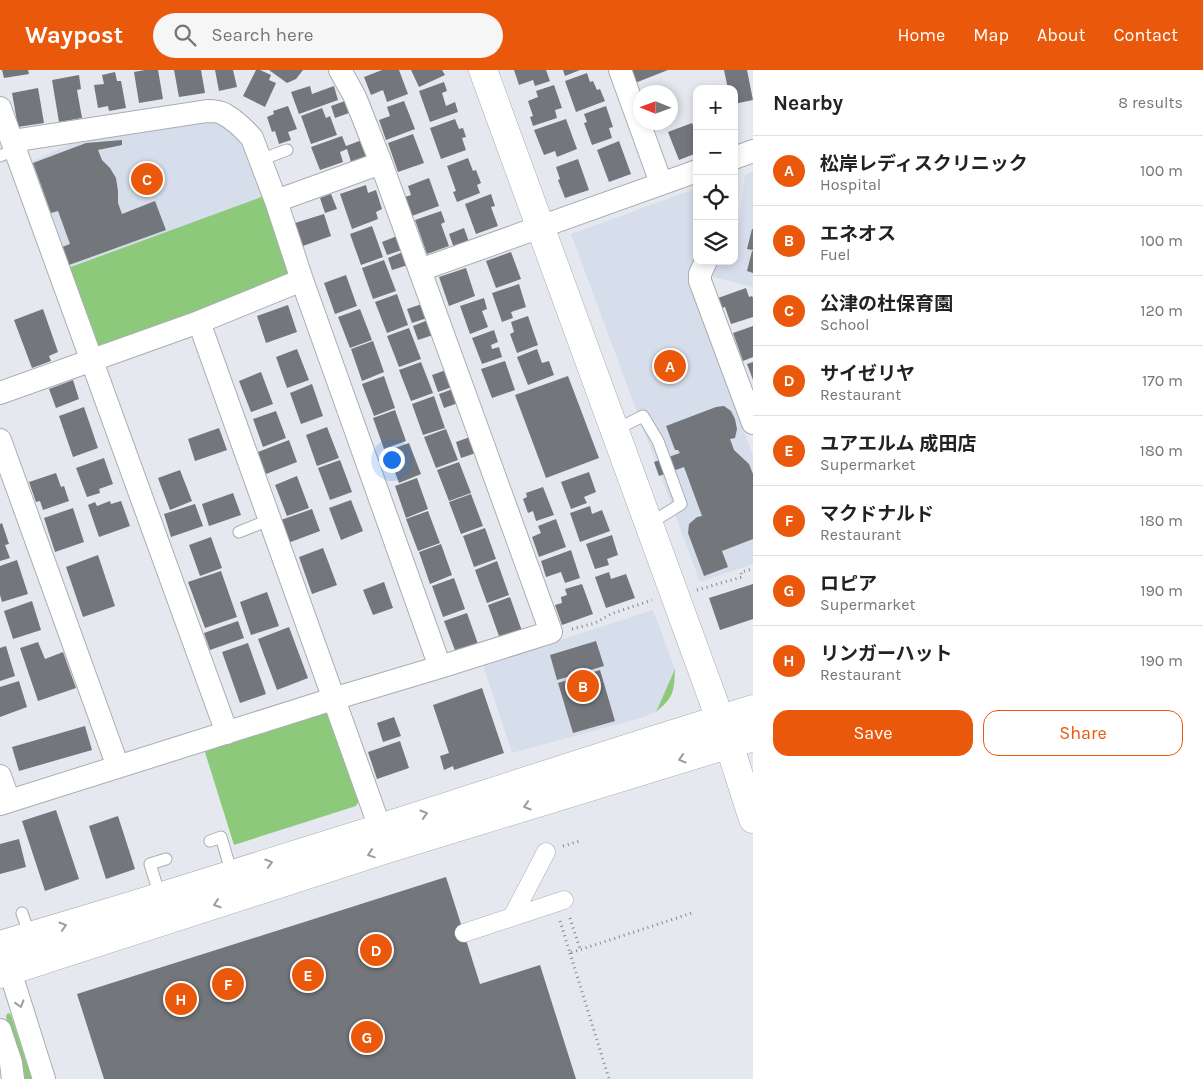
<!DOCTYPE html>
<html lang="en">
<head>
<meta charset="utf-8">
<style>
  body { margin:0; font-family:Karla,"Noto Sans JP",sans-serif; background:#f6f6f6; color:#222 }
  .controls { position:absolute; right:15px; top:15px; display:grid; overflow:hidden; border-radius:10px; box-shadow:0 2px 8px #0003 }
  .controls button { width:45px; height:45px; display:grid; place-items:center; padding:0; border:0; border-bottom:1px solid #e0e0e0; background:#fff; color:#222; font:25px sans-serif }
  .compass { position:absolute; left:633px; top:15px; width:45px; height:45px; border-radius:50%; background:#fff; box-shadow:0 2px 8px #0003; rotate:271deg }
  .you { position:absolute; left:391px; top:389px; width:18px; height:18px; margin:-12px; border:4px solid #fff; border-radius:50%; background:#1a73e8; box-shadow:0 0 0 8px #1a73e833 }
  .badge { display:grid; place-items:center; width:32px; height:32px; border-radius:50%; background:#ea580c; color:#fff; font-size:16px; font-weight:700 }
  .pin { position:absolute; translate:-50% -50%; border:2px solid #fff; box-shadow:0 1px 5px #0006 }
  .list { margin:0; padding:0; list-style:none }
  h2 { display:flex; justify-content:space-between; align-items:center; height:65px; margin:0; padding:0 20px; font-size:21px }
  h2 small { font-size:16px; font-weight:400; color:#767676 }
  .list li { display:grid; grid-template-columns:32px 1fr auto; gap:15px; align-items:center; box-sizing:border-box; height:70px; padding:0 20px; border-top:1px solid #e0e0e0 }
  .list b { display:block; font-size:19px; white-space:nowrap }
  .list p { margin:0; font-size:16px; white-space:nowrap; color:#767676 }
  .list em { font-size:16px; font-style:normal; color:#767676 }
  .actions { display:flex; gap:10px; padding:15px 20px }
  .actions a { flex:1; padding:11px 0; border:1px solid #ea580c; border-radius:15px; text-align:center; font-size:18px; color:#ea580c }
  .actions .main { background:#ea580c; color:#fff }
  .icon { flex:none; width:28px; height:28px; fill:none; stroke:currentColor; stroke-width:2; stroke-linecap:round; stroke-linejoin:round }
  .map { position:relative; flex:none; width:753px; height:1009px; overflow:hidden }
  header { display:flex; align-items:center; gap:30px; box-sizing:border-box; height:70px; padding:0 25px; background:#ea580c; color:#fff }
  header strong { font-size:24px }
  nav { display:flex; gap:28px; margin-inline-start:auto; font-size:18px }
  .search { width:350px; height:45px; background:#f6f6f6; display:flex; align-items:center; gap:12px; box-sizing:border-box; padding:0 18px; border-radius:28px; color:#767676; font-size:19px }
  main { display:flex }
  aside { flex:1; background:#fff }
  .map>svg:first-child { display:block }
  .built { fill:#d7deeb }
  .green { fill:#8dc97b }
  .building { fill:#73767b }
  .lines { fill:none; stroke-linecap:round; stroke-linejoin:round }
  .service-casing { stroke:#a9adb2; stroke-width:13 }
  .pedestrian-casing { stroke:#a9adb2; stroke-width:19 }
  .minor-casing { stroke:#a9adb2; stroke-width:24 }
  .tertiary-casing { stroke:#a9adb2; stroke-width:29 }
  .path { stroke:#85888c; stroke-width:3; stroke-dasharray:1 4; stroke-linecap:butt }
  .service { stroke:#fff; stroke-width:11 }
  .pedestrian { stroke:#fff; stroke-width:18 }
  .minor { stroke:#fff; stroke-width:22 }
  .tertiary { stroke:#fff; stroke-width:28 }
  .oneway { stroke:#9b9c9d }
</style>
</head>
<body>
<header>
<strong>Waypost</strong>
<div class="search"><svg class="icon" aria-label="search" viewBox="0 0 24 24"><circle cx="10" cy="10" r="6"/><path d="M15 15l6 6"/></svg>Search here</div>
<nav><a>Home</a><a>Map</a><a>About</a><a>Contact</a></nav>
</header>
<main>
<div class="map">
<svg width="753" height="1009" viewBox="0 0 753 1009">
  <rect width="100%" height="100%" fill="#e5e9ef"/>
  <path class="built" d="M206 51 218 52 243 70 264 126 68 198 30 92 70 74Z
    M753 101V217L710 206 718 191H734V164L738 158 745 105Z
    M697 118V191L688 206 753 385V494L700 512 571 164Z
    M653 540 675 599 656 642 641 648 512 683 483 595Z"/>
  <path class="green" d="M264 126 291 202 283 211 97 279 68 198Z
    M675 599C674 622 674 627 656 642Z
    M322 641 330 646 361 727 356 736 234 775 204 679Z
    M9 943 11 945 32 1009H25L6 947 7 944Z"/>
  <path class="building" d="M2 0H28L29 4 4 8Z
    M145 0H158L163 29 139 33 134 2Z
    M174 0H201L205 23 179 27Z
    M215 0H233L237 17 219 21Z
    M256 0H260L271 5 269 10 276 13 265 37 243 26Z
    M269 0H303L296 9 287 13Z
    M382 0H399L408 24 387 32 383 20 371 25 364 7Z
    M411 0H442L445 5 419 17Z
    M514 0H546L550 11 535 16 533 10 519 15Z
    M563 0H580L565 6Z
    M631 0H668L635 13Z
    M724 0H747L753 30 734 34V19H728Z
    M115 2 117 11H121L126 38 109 41 108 36 98 38 94 15 104 14 102 5Z
    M587 3 590 12 593 11 597 20 600 19 605 31 576 42 565 11Z
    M79 5 81 19 77 20 82 48 59 52 52 10Z
    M444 12 447 21 442 23 446 36 455 32 458 42 430 52 419 21Z
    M554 15 562 38 555 40 557 48 533 56 530 47 533 46 528 31 538 27 536 21Z
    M310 16 312 24 334 16 338 30 299 44 291 22Z
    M38 18 44 53 18 57 12 23Z
    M345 31 349 43 335 48 331 36Z
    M404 31 415 59 386 70 379 50 390 46 387 37Z
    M288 36 297 59 288 62 291 70 279 74 275 61 272 62 267 47 274 44 273 41Z
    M606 36 613 57 609 58 612 68 592 75 584 53 587 52 584 44Z
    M322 38 326 48 330 46 337 65 311 74 301 46Z
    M455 49 459 59 463 58 466 67 462 68 466 80 441 89 430 58Z
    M566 49 577 79 557 87 555 81 544 85 534 60Z
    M692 53 697 66V83L679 90 668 62Z
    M413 64 424 93 398 102 388 73Z
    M342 66 346 76 362 70 368 86 351 92 347 79 340 82 343 92 320 100 311 77Z
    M122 70V75L98 80 102 90 110 98 116 108 118 121V133L122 144 155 131 166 160 69 195 62 177 70 174 58 141 51 143 33 93 86 73Z
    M619 71 631 104 609 112 597 80Z
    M468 88 473 101 476 100 481 113 477 115 480 123 457 132 453 122 456 121 447 96Z
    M578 89 589 120 565 128 558 110 560 109 556 97Z
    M429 108 439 136 409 147 402 128 411 125 408 116Z
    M366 115 368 123 376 120 382 139 376 142 378 149 352 159 340 124Z
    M331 124 337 139 325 143 320 128Z
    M491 124 495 136 491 137 498 156 476 164 465 134Z
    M441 141 445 152 441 154 449 176 427 184 415 150Z
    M324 144 331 166 300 177 292 154Z
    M372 156 383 187 361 195 350 164Z
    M464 158 469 172 454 178 449 164Z
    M752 159H753V180L747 179Z
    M397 166 402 180 387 185 382 172Z
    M752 181H753V203L747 201Z
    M403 182 408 195 392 200 388 188Z
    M511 182 521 209 496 218 486 191Z
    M384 190 396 221 373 229 362 198Z
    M466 198 475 226 449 236 439 207Z
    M346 205 357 236 335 244 324 213Z
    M519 214 526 237 511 242 513 248 502 252 492 223Z
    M746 218 749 227 752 226 753 228V247L731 254 725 237 722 238 718 228Z
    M397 224 408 255 387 263 375 232Z
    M484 228 487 239 482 241 488 257 470 264 460 236Z
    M422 234 427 248 412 253 407 239Z
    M288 235 297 262 266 273 257 246Z
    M43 239 58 282 49 286 51 291 32 298 14 250Z
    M360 239 372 270 350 278 338 247Z
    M528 246 538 275 517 283 510 264 514 262 511 252Z
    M428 250 433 265 418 270 413 256Z
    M753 256V287L743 291 733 263Z
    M409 258 421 289 399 297 387 266Z
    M494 260 498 272 491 275 492 279 499 277 502 287 482 294 472 268Z
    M373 271 384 302 362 311 351 279Z
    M297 279 309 310 287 318 276 287Z
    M537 279 542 293 549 291 554 305 528 315 517 287Z
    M505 291 515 320 492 328 481 299Z
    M421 292 433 323 411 331 399 300Z
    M753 292V310L747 294Z
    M446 300 452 317 438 322 432 305Z
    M261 302 273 334 251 342 239 311Z
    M384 306 395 338 374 346 362 314Z
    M568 306 599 388 546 408 515 325Z
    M73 310 79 329 56 338 49 319Z
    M312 314 323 346 301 354 290 323Z
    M453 319 458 333 444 338 439 324Z
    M434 326 445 358 423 365 412 334Z
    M724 336 731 341 735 349 737 359 735 368 730 369 734 380 749 394 753 404V469L722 481 728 497 704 506 688 463 689 454 697 447 702 446 684 397 659 406 654 392 680 383 678 380H675L666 356 716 337Z
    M84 337 98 378 73 387 59 346Z
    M395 340 406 371 384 379 373 348Z
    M276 341 286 368 263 377 253 349Z
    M327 357 339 388 317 396 306 365Z
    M219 358 227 380 195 391 188 369Z
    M446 359 458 390 436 398 424 367Z
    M470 367 476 383 461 388 456 372Z
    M289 370 297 392 266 404 258 382Z
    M409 373 421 404 399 413 387 381Z
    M104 388 113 414 99 419 100 423 87 427 76 398Z
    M340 390 352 422 330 430 318 398Z
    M459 392 471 423 449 431 437 400Z
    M180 400 192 431 170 440 158 408Z
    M589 402 596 422 584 427 587 433 571 439 561 412Z
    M56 403 61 417 64 416 69 431 43 440 40 431 36 432 29 412Z
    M297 406 309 438 287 446 275 415Z
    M417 408 428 439 406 448 395 416Z
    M543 417 554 445 536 451 533 441 528 443 523 429 527 427 526 423Z
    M233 423 241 445 209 456 202 434Z
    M471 424 483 456 461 464 449 432Z
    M351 430 363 461 341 470 329 438Z
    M110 431 111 434 121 431 130 456 99 467 88 435 95 432 97 436Z
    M195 434 203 456 171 467 164 444Z
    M590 436 592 444 602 440 610 461 580 472 570 443Z
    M73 438 84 472 55 482 44 448Z
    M312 439 320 461 288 473 281 450Z
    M428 441 440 473 418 481 406 449Z
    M556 449 566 477 539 487 532 467 541 463 538 456Z
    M2 453 9 474 5 475 10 488 0 491V454Z
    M485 458 496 489 474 497 463 466Z
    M612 465 618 485 607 489 609 495 595 499 586 474Z
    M211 467 222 498 200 506 189 475Z
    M441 474 452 505 430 514 419 482Z
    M323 478 337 515 312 524 299 487Z
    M571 480 580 508 565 513 561 502 546 507 541 491Z
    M98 485 115 536 83 547 66 497Z
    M17 490 28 524 2 532 0 525V496Z
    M497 491 509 525 487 533 475 500Z
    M221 501 237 547 205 558 188 512Z
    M609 502 611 509 626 504 635 528 606 538 595 507Z
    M454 508 465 539 443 547 432 516Z
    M384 512 393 538 373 545 363 520Z
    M582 514 593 544 562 555 555 535 562 533 561 527 567 525 565 519Z
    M753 514V549L720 560 709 528Z
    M267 522 279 556 251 565 240 532Z
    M510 527 522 561 500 569 488 535Z
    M32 531 41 560 13 569 4 541Z
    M467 543 478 574 456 583 444 551Z
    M238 551 244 568 210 580 204 563Z
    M289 557 308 608 277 620 258 569Z
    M596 571 604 596 557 610 550 585Z
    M38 572 45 589 63 582 76 618 38 631 20 578Z
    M248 573 266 624 240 633 222 582Z
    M6 576 15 606 0 611V578Z
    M600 600 615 651 573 663 558 613Z
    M19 611 27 637 0 647V617Z
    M482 618 504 683 454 700 453 696 444 700 440 686 449 683 433 635Z
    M394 647 401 666 383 672 377 653Z
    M85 656 92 680 19 701 12 677Z
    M400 671 409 698 377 709 368 682Z
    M56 740 79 809 45 821 22 751Z
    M118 746 135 799 106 809 89 756Z
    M19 769 26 797 0 804V774Z
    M446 807 480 914 540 895 576 1009H104L77 924Z"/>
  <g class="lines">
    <defs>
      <path id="service" d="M0 86 15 80
        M260 90 287 80
        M615 360 643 346 658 371 681 434 649 454
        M239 462 269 450
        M210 771 221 767 232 804
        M160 826 150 794 166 789
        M22 843 30 866"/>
      <path id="pedestrian" d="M512 847 546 782
        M464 863 564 830"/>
      <path id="minor" d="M620 0 661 113
        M0 38 227 663
        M12 71 207 41C213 41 219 41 224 44 233 49 245 60 252 68L276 131 302 210 440 597
        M734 88 753 81
        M276 131 381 93
        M706 191 700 204V211L753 353
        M420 200 697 101
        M199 252 380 758
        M0 323 199 252 302 210
        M0 370 118 697
        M0 706 9 731
        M0 734 333 629 440 597 551 562 381 93 355 27 340 0
        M0 891 10 901 44 1009
        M0 960 11 993 13 1009"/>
      <path id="tertiary" d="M483 0 708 616 729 674 753 749
        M0 875 134 835 380 758 641 674 753 639
        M0 904 384 780 753 667"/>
    </defs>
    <use href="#service" class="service-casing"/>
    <use href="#pedestrian" class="pedestrian-casing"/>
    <use href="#minor" class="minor-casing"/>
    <use href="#tertiary" class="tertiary-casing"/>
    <path class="path" d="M697 520 742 507 741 502 753 499
      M572 559 595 553 611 544 652 530
      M563 776 580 771
      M570 848 580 879
      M560 851 570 883 692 843
      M570 883 609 1009"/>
    <use href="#service" class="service"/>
    <use href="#pedestrian" class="pedestrian"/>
    <use href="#minor" class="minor"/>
    <use href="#tertiary" class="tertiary"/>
  </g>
  <defs><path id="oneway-chevron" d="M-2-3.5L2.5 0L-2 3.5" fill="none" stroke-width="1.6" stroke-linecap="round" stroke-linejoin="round" transform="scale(1.25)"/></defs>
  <g class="oneway">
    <use href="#oneway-chevron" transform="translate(682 689) rotate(163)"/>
    <use href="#oneway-chevron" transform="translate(527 736) rotate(163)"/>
    <use href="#oneway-chevron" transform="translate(424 744) rotate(-17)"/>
    <use href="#oneway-chevron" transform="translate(371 784) rotate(162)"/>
    <use href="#oneway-chevron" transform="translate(269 793) rotate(-17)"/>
    <use href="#oneway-chevron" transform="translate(217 834) rotate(162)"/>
    <use href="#oneway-chevron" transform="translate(63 856) rotate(-17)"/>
    <use href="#oneway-chevron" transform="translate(20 934) rotate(73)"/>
  </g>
</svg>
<div class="controls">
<button>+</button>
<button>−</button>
<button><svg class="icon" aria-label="locate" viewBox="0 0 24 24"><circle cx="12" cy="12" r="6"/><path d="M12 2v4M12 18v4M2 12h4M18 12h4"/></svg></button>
<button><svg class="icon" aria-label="layers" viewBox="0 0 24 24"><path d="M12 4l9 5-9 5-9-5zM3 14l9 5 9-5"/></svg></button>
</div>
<svg class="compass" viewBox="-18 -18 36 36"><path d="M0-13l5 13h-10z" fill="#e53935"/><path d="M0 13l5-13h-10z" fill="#767676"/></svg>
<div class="you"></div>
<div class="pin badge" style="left:670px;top:296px">A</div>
<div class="pin badge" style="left:583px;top:616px">B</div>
<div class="pin badge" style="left:147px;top:109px">C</div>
<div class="pin badge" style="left:376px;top:880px">D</div>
<div class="pin badge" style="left:308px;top:905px">E</div>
<div class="pin badge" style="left:228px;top:914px">F</div>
<div class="pin badge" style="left:367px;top:967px">G</div>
<div class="pin badge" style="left:181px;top:929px">H</div>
</div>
<aside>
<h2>Nearby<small>8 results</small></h2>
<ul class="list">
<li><span class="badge">A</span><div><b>松岸レディスクリニック</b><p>Hospital</p></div><em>100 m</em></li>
<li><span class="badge">B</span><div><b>エネオス</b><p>Fuel</p></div><em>100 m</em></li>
<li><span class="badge">C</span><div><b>公津の杜保育園</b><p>School</p></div><em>120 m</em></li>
<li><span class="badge">D</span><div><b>サイゼリヤ</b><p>Restaurant</p></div><em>170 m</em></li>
<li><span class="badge">E</span><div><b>ユアエルム 成田店</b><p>Supermarket</p></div><em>180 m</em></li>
<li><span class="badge">F</span><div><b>マクドナルド</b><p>Restaurant</p></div><em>180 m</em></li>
<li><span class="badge">G</span><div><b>ロピア</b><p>Supermarket</p></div><em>190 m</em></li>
<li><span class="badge">H</span><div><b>リンガーハット</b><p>Restaurant</p></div><em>190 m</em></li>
</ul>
<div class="actions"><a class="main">Save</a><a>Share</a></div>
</aside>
</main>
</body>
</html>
